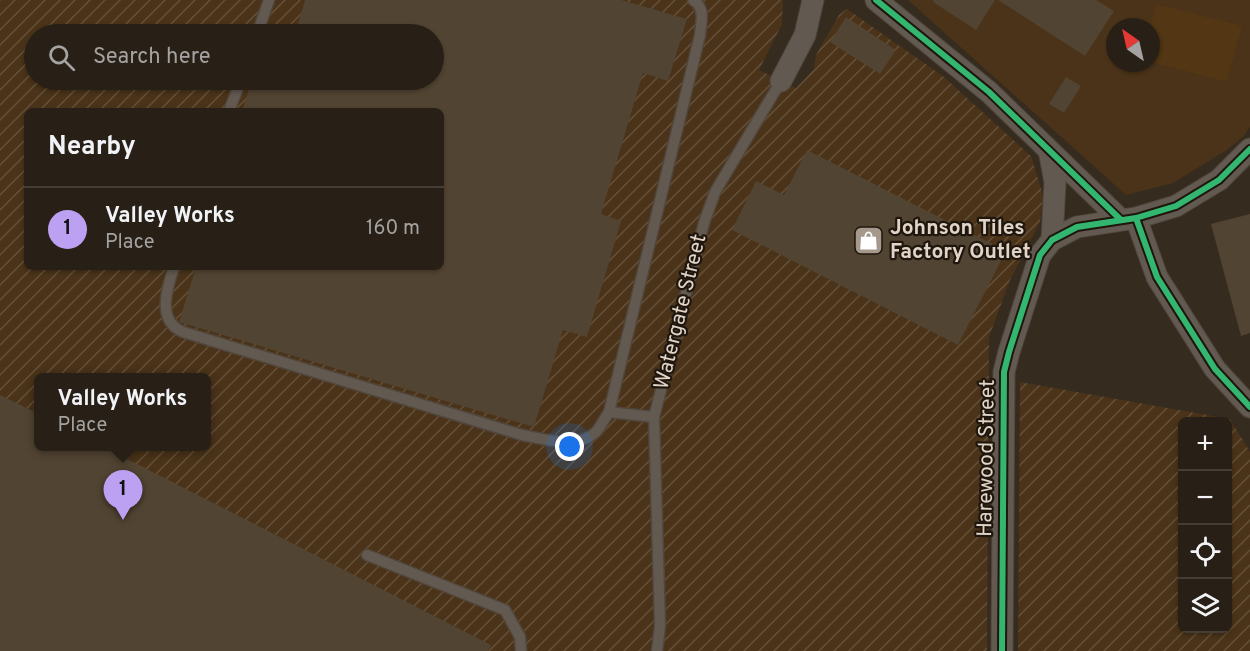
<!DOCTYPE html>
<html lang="en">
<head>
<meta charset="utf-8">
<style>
  body { margin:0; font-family:Overpass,sans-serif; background:#302820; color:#f1f3f6 }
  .controls { position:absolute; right:18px; bottom:18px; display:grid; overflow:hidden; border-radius:9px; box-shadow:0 2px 4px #0004 }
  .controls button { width:54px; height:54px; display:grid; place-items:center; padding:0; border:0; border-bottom:2px solid #443e36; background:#282017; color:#f1f3f6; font:30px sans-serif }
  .compass { position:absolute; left:1106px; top:18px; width:54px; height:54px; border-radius:50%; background:#282017; box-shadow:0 2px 4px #0004; rotate:326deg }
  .you { position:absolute; left:570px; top:447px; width:21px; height:21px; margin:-15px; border:4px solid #fff; border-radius:50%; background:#1a73e8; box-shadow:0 0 0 9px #1a73e833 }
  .badge { display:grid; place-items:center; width:39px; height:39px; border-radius:50%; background:#bca0f2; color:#111; font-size:20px; font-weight:700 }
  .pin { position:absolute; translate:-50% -50px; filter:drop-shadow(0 2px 3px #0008) }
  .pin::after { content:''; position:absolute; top:32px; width:21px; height:18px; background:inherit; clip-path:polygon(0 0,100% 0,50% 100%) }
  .popup { position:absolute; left:34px; top:373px; width:177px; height:78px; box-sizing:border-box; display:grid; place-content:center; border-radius:9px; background:#282017; filter:drop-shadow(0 2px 4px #0005); font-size:20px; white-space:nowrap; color:#a5a3a1 }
  .popup b { font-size:22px; color:#f1f3f6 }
  .popup::after { content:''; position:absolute; left:50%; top:100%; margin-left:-12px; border:12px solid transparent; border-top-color:#282017 }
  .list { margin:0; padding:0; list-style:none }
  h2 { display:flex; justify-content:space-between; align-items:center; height:78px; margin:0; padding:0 24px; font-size:26px }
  h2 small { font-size:20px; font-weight:400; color:#a5a3a1 }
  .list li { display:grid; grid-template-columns:39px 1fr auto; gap:18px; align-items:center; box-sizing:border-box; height:84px; padding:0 24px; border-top:2px solid #443e36 }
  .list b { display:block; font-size:22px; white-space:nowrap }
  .list p { margin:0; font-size:20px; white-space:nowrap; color:#a5a3a1 }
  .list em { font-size:20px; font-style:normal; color:#a5a3a1 }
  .icon { flex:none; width:33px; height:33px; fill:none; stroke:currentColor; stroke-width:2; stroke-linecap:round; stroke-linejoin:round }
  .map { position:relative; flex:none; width:1250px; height:651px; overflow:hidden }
  .search { position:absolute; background:#282017; box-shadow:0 2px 4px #0004; left:24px; top:24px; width:420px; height:66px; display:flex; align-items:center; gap:15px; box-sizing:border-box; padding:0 21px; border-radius:33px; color:#a5a3a1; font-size:22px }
  .panel { position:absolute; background:#282017; box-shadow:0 2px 4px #0004; left:24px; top:108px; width:420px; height:162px; border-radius:9px }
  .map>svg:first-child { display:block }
  .built { fill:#4a3318; fill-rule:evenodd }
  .industrial { fill:url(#industrial-furrows); fill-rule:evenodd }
  .grass { fill:#533613 }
  .building { fill:#524432 }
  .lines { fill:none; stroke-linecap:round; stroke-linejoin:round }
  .lane-casing { stroke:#50463c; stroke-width:13 }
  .street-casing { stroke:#50463c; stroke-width:23 }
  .lane { stroke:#625950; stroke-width:10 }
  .street { stroke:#625950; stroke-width:21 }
  .cycleway-casing { stroke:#1f160d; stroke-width:10 }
  .cycleway { stroke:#33b770; stroke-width:6 }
  .labels { text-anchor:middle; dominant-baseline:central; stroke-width:4.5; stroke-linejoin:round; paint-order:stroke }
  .poi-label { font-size:21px; font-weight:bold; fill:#e1d4c7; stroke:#1f160d; text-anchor:start }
  .street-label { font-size:21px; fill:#e1d4c7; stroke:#1f160d }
</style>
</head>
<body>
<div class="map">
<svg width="1250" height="651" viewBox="0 0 1250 651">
  <defs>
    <pattern id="industrial-furrows" width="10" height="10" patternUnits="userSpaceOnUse" patternTransform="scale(1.5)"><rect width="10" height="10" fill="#4a3318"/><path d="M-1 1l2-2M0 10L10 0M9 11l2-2" fill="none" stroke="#645038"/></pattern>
  </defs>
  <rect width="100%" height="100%" fill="#362b1f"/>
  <path class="built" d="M908 0H1250V127L1243 137 1227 150 1173 183 1126 195ZM1115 27H1151V63H1115Z"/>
  <path class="industrial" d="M0 0H783L782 24 759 70 796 88 814 69 816 55 839 15 847 9 944 77 1031 156 1043 195 1040 222 1010 280 989 337 987 651H0ZM34 34H434V80H34ZM27 111H441V267H27ZM39 378H207V446H39Z
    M1020 382 1230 419 1250 452V651H1018ZM1182 422H1228V628H1182Z"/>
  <path class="grass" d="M1156 4 1242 26 1227 82 1151 62 1150 27Z"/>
  <path class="building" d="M305 0H621L687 19 668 81 643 73 601 214 621 221 587 337 563 330 534 427 179 322 196 267H441V111H242L252 80H434V34H295Z
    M934 0H995L976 30 933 2Z
    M998 0H1096L1114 11 1085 56Z
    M846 17 896 50 880 74 830 42Z
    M1066 77 1081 86 1064 113 1049 104Z
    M807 150 1006 251 958 345 732 230 756 181 784 195Z
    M1250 214V333L1241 336 1211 224Z
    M0 395 39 414V446H102L491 645 488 651H0Z"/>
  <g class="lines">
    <defs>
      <path id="lane" d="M257 34 269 0
        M229 111 241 80
        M174 267C167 288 156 321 183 332L522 435C545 439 576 450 596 432 601 426 605 418 609 412L700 35C701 22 706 8 693 0
        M609 412 654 417
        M367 555 505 610 520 637 521 651
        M657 651 660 626 654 417 704 223 715 192 781 81"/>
      <path id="street" d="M876 0 989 92 1120 219
        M781 81 805 35 813 0
        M1049 150 1055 182 1052 240
        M1136 218 1157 277 1215 369 1250 407
        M1002 651 1004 372 1009 352 1040 255 1052 240 1077 227 1136 218 1176 206 1219 180 1250 149"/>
    </defs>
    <use href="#lane" class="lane-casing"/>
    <use href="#street" class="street-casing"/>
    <use href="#lane" class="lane"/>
    <use href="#street" class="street"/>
    <defs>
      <path id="cycleway" d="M876 0 989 92 1120 219
        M1136 218 1157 277 1215 369 1250 407
        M1002 651 1004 372 1009 352 1040 255 1052 240 1077 227 1136 218 1176 206 1219 180 1250 149"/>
    </defs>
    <use href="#cycleway" class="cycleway-casing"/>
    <use href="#cycleway" class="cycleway"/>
  </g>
  <defs>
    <symbol id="shop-square" viewBox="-11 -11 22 22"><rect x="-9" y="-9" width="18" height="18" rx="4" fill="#a5998c" stroke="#1f160d"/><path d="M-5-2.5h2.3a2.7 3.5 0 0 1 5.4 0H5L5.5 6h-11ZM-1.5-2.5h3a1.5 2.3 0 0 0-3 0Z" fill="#fff"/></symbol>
  </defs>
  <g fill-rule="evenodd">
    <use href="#shop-square" x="852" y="224" width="33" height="33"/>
  </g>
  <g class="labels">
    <g class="poi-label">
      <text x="890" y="228">Johnson Tiles<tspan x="890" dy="24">Factory Outlet</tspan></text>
    </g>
    <g class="street-label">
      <text transform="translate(681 312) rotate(-76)">Watergate Street</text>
      <text transform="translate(987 458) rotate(-89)">Harewood Street</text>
    </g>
  </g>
</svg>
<div class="controls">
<button>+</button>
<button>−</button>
<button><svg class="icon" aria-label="locate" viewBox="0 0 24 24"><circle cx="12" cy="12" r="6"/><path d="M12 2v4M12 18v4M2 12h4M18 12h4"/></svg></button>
<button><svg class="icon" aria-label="layers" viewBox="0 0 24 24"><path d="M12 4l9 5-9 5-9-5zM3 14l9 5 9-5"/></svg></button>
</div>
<svg class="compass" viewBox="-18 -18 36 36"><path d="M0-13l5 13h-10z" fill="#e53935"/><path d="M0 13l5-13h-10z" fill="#a5a3a1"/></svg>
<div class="you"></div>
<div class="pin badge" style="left:123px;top:520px">1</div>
<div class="popup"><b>Valley Works</b>Place</div>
<div class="search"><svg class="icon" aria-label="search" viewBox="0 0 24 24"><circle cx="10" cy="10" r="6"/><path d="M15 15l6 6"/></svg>Search here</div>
<section class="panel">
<h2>Nearby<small></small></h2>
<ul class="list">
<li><span class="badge">1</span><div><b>Valley Works</b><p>Place</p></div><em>160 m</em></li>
</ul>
</section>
</div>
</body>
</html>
